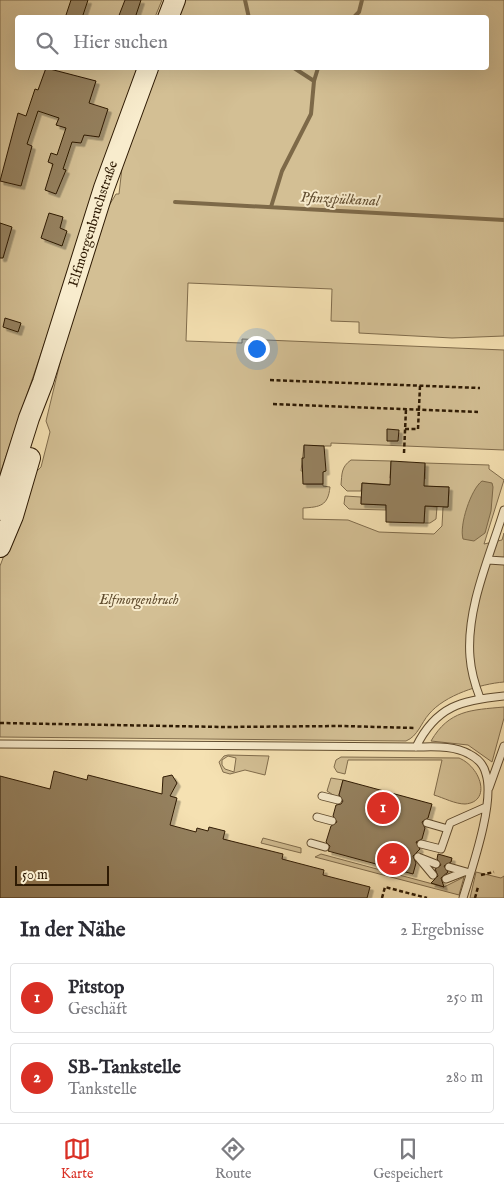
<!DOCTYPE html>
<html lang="de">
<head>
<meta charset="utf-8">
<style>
  body { margin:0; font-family:"IM FELL English",serif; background:#f2f2f3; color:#2b2b33 }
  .scale { position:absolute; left:15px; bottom:12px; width:94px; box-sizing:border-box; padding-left:5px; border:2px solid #2e1a03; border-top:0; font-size:14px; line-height:18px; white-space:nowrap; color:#2e1a03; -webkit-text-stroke:4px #f8eccd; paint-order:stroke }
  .you { position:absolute; left:256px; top:348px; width:18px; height:18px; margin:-12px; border:4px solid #fff; border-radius:50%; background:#1a73e8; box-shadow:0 0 0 8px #1a73e833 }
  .badge { display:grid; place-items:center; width:32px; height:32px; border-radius:50%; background:#d93025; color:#fff; font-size:16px; font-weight:700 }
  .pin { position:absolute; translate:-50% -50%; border:2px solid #fff; box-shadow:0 1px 5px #0006 }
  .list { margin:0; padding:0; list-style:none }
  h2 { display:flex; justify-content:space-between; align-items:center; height:65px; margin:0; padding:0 20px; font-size:21px }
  h2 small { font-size:16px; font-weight:400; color:#7c7c81 }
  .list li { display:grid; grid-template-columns:32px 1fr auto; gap:15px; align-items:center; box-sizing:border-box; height:70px; margin:0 10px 10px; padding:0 10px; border:1px solid #e1e1e2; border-radius:5px }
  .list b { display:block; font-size:19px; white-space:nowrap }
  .list p { margin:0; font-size:16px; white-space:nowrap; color:#7c7c81 }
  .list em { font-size:16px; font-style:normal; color:#7c7c81 }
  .icon { flex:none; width:28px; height:28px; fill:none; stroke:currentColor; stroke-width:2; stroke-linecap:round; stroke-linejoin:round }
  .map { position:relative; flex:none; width:504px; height:898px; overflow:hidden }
  .search { position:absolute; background:#fff; box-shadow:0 5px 20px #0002; left:15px; right:15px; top:15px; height:55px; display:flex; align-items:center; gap:12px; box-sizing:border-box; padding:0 18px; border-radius:5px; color:#7c7c81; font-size:19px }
  .sheet { height:225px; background:#fff }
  nav { display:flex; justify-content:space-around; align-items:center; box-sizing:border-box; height:70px; border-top:1px solid #e1e1e2; background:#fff; font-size:14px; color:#7c7c81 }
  nav a { display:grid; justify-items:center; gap:2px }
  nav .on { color:#d93025 }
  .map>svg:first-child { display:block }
  .green { fill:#d3bf94; stroke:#806c4c; fill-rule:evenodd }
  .water { fill:#b19d76; stroke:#7d6948 }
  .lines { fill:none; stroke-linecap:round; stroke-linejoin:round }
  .stream { stroke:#7d6948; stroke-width:4 }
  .building { fill:#95815e; stroke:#2e1a03; filter:url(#shadow) }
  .lane-casing { stroke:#604c2f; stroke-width:9 }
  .secondary-casing { stroke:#2e1a03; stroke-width:22 }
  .path { stroke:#2e1a03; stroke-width:2.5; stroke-dasharray:4 2.5; stroke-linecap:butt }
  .lane { stroke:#f8eccd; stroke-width:7 }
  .secondary { stroke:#f8eccd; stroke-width:20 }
  .labels { text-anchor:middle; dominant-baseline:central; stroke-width:4; stroke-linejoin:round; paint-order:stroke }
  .street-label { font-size:14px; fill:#2e1a03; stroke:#f8eccd }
  .park-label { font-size:14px; font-style:italic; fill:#604c2e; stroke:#f8eccd }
  .water-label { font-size:15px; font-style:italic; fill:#624e31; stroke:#f8eccd }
</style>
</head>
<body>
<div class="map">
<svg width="504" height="898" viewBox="0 0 504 898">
  <defs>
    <filter id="shadow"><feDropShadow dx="3.5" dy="3.5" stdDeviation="0" flood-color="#0004"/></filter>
  </defs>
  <rect width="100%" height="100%" fill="#f5e1b2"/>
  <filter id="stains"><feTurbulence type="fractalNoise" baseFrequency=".004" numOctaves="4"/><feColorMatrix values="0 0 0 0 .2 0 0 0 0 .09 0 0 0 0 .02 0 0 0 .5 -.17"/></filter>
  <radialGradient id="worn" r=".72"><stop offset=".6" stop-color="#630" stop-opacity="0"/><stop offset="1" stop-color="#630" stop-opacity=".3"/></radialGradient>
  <path class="green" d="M0 0H162L155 17 18 18V68H138L0 474Z
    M180 0H504V336L452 338 359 333V322L331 321 332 289 188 283 186 341 242 343V339L504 350V450L331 443V446H304L301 471H304V484H323V486L330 487C328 506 320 507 303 508V519L348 520 379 532 434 534 442 526 443 507H448L449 487 418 486V479H425V463L489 465V469L504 480 484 544 502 540 504 533V682C480 684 445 695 429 714 421 723 418 736 406 741L0 737V566L35 473 41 467 50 432 46 421 65 342 107 209 116 194H119L124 150 153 68H486V18L172 17Z
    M351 460 391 461 390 478H395V485L362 483 361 491H347L341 485C342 474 341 467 351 460Z
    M345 496 361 497V504L386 505V510L349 509 344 504Z
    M425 506 437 507 436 519 430 523H424Z
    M504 707V718L492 762 468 745 431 741C449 710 471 710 504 707Z
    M228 755 269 756 265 775 245 770 230 774 223 772 219 762 224 756ZM228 756 236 758 234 772 225 769 222 765V760Z
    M341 757 459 758C481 767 492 802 465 804 455 804 444 798 434 795L442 760H348L345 774 337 772 334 767 336 760Z
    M331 778 343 780 338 798 327 791Z
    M263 838 301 848V853L261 843Z
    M321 854 444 887 464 877 459 895 315 857Z
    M476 872 501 878 504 876V898H470Z"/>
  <path class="water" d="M482 481 492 483 493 487 491 511 485 533 474 541 463 539C459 525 471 489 482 481Z"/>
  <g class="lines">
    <path class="stream" d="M245 0 249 18
      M353 18 359 12 362 0
      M294 68 314 81
      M175 202 504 220
      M271 207 282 171 311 114 314 81 318 68"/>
  </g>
  <path class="building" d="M71 0H88L82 18H65Z
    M125 0H141L135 18H118Z
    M46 68 96 81 89 103 108 109 99 137 84 135 81 143 72 142 63 169 66 170 56 194 45 190 53 164 48 162 51 153 57 155 66 128 56 125 59 118 38 111 27 144 32 146 21 186 0 181 18 113 26 116 35 89 38 90Z
    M49 213 63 217 60 228 67 231 62 246 41 238Z
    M0 223 12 227 3 258H0Z
    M5 318 21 323 18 332 3 327Z
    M387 429 399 430 398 441H387Z
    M304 445 324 446 326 471 323 472V484H303L302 458H304Z
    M391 461 425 463 424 486 449 487 448 507 425 506 424 523 386 522V505L361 504 362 483 390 485Z
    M54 771 87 780 88 775 162 794 163 777 172 775 177 783 170 796 177 798 170 825 196 832 197 828 208 831 209 827 225 831 223 839 283 854 282 859 324 870 323 875 370 887 367 898H0V776L50 789Z
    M343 780 432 804 428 818 422 822 425 828 422 839 416 842 420 849 413 856 416 863 413 874 328 851 330 846 326 842 331 826 337 822 333 816 336 805 341 804 343 801 339 795Z
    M438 854 452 858 451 862 444 866 448 872 441 878 444 887 431 883 438 876 435 869 441 865 437 859Z"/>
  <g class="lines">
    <defs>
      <path id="lane" d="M488 560 504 561
        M480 698C475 685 471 671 470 657 466 608 490 556 504 510
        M0 744 416 747C433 747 453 745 469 754 477 758 484 765 486 774 495 802 472 868 463 898
        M416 747C436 706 462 700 504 696
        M489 788 504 746
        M322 796 338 800
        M317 817 332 821
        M427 823 448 829
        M311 843 325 847
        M421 844 441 849 450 823 486 807
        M418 857 433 875
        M418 857 436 864
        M449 867 470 873
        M446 879 464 872"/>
      <g id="secondary">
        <path d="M168 18 175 0"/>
        <path id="s1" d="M0 510 29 418 43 382 104 188 148 68"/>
        <path d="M0 547 13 516 30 458"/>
      </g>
    </defs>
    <use href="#lane" class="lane-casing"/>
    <use href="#secondary" class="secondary-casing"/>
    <path class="path" d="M270 380 480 388
      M273 404 478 412
      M405 429H418L420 386
      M404 453 406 409
      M0 723 224 727 342 726 415 728
      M481 875 494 872
      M382 898 385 887 427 898
      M475 898 478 887"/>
    <use href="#lane" class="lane"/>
    <use href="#secondary" class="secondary"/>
  </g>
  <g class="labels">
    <g class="street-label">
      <text stroke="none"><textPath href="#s1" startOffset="301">Elfmorgenbruchstraße</textPath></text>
    </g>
    <g class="park-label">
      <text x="139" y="600">Elfmorgenbruch</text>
    </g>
    <g class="water-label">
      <text transform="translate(340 199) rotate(3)">Pfinzspülkanal</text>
    </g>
  </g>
  <rect width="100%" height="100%" filter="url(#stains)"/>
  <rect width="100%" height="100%" fill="url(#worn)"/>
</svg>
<div class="scale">50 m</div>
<div class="you"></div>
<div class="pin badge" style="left:383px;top:808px">1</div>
<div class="pin badge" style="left:393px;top:859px">2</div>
<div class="search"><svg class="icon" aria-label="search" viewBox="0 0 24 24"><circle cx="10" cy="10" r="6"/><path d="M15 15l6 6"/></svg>Hier suchen</div>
</div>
<section class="sheet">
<h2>In der Nähe<small>2 Ergebnisse</small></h2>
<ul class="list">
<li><span class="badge">1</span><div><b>Pitstop</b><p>Geschäft</p></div><em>250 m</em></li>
<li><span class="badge">2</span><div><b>SB-Tankstelle</b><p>Tankstelle</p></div><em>280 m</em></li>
</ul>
</section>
<nav>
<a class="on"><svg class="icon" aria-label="map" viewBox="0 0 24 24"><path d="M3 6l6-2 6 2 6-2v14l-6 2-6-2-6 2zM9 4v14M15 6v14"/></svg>Karte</a>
<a><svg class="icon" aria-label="directions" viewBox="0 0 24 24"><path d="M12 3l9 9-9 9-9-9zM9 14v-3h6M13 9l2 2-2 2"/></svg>Route</a>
<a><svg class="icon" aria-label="saved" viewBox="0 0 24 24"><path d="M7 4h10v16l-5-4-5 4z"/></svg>Gespeichert</a>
</nav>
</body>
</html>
